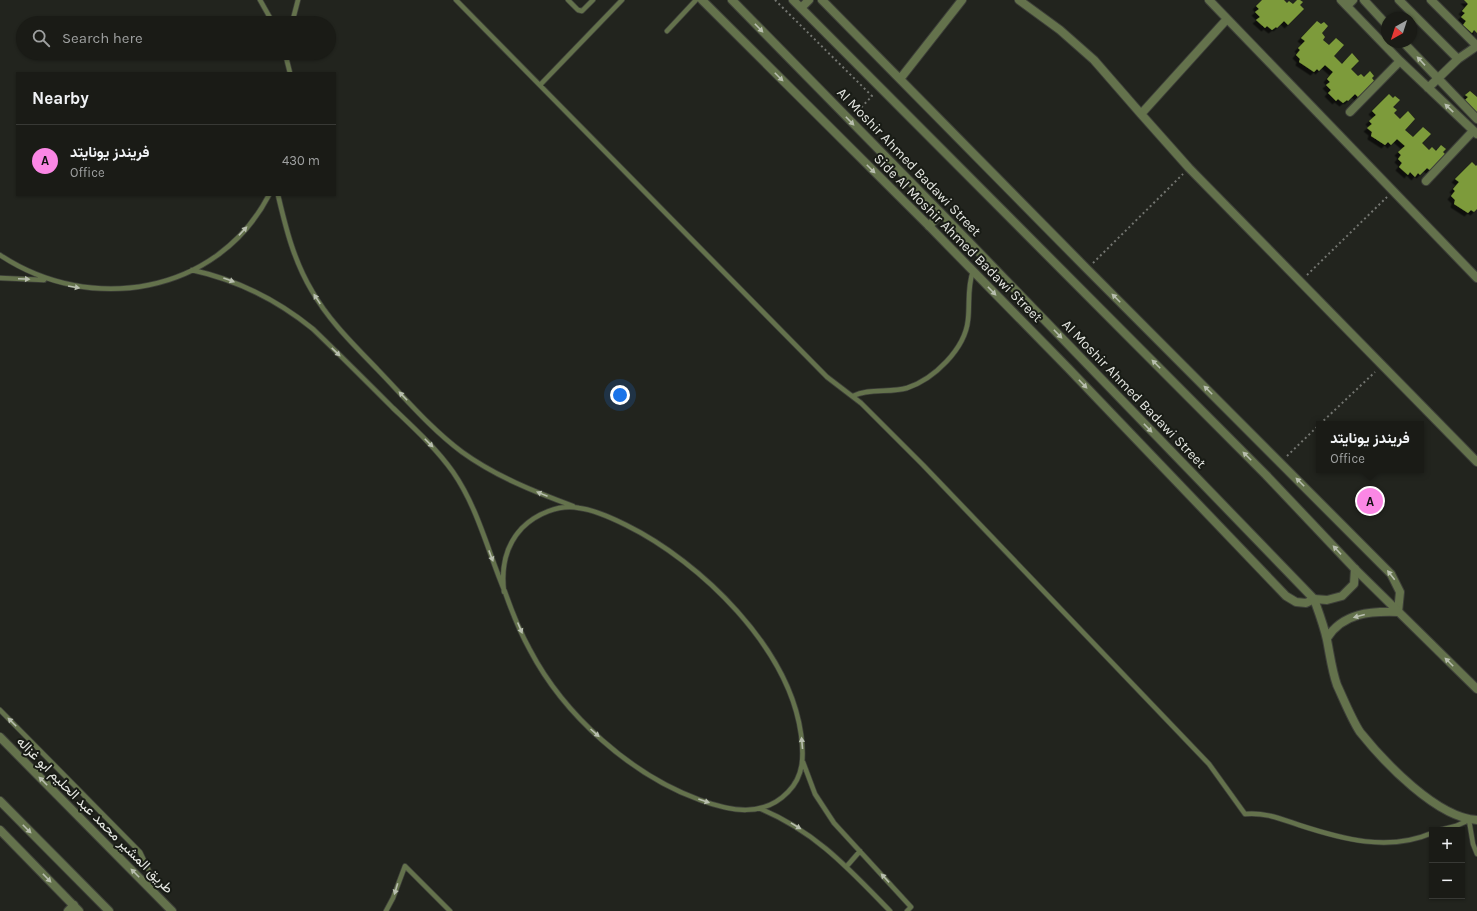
<!DOCTYPE html>
<html lang="en">
<head>
<meta charset="utf-8">
<style>
  body { margin:0; font-family:Karla,Vazirmatn,sans-serif; background:#272823; color:#f1f3f6 }
  .controls { position:absolute; right:12px; bottom:12px; display:grid; overflow:hidden; border-radius:0px; box-shadow:0 1px 3px #0004 }
  .controls button { width:36px; height:36px; display:grid; place-items:center; padding:0; border:0; border-bottom:1px solid #383935; background:#1a1b16; color:#f1f3f6; font:20px sans-serif }
  .compass { position:absolute; left:1381px; top:12px; width:36px; height:36px; border-radius:50%; background:#1a1b16; box-shadow:0 1px 3px #0004; rotate:219deg }
  .you { position:absolute; left:620px; top:395px; width:14px; height:14px; margin:-10px; border:3px solid #fff; border-radius:50%; background:#1a73e8; box-shadow:0 0 0 6px #1a73e833 }
  .badge { display:grid; place-items:center; width:26px; height:26px; border-radius:50%; background:#fb87e5; color:#111; font-size:13px; font-weight:700 }
  .pin { position:absolute; translate:-50% -50%; border:2px solid #fff; box-shadow:0 1px 4px #0006 }
  .popup { position:absolute; left:1316px; top:421px; width:108px; height:52px; box-sizing:border-box; display:grid; place-content:center; border-radius:0px; background:#1a1b16; filter:drop-shadow(0 1px 3px #0005); font-size:13px; white-space:nowrap; color:#9fa1a1 }
  .popup b { font-size:15px; color:#f1f3f6 }
  .popup::after { content:''; position:absolute; left:50%; top:100%; margin-left:-8px; border:8px solid transparent; border-top-color:#1a1b16 }
  .list { margin:0; padding:0; list-style:none }
  h2 { display:flex; justify-content:space-between; align-items:center; height:52px; margin:0; padding:0 16px; font-size:17px }
  h2 small { font-size:13px; font-weight:400; color:#9fa1a1 }
  .list li { display:grid; grid-template-columns:26px 1fr auto; gap:12px; align-items:center; box-sizing:border-box; height:72px; padding:0 16px; border-top:1px solid #383935 }
  .list b { display:block; font-size:15px; white-space:nowrap }
  .list p { margin:0; font-size:13px; white-space:nowrap; color:#9fa1a1 }
  .list em { font-size:13px; font-style:normal; color:#9fa1a1 }
  .icon { flex:none; width:22px; height:22px; fill:none; stroke:currentColor; stroke-width:2; stroke-linecap:round; stroke-linejoin:round }
  .map { position:relative; flex:none; width:1477px; height:911px; overflow:hidden }
  .search { position:absolute; background:#1a1b16; box-shadow:0 1px 3px #0004; left:16px; top:16px; width:320px; height:44px; display:flex; align-items:center; gap:10px; box-sizing:border-box; padding:0 14px; border-radius:22px; color:#9fa1a1; font-size:15px }
  .panel { position:absolute; background:#1a1b16; box-shadow:0 1px 3px #0004; left:16px; top:72px; width:320px; height:124px; border-radius:0px }
  .map>svg:first-child { display:block }
  .building { fill:#7d9b3a; filter:url(#shadow) }
  .lines { fill:none; stroke-linecap:round; stroke-linejoin:round }
  .service-casing { stroke:#3d3f39; stroke-width:6 }
  .minor-casing { stroke:#3d3f39; stroke-width:10 }
  .tertiary-casing { stroke:#3d3f39; stroke-width:10 }
  .path { stroke:#747671; stroke-width:2; stroke-dasharray:2 3; stroke-linecap:butt }
  .service { stroke:#64724c; stroke-width:4.5 }
  .minor { stroke:#64724c; stroke-width:8 }
  .tertiary { stroke:#64724c; stroke-width:8 }
  .oneway { fill:#b8beae }
  .labels { text-anchor:middle; dominant-baseline:central; stroke-width:4; stroke-linejoin:round; paint-order:stroke }
  .street-label { font-size:14px; fill:#e5e7e2; stroke:#181b15 }
</style>
</head>
<body>
<div class="map">
<svg width="1477" height="911" viewBox="0 0 1477 911">
  <defs>
    <filter id="shadow"><feDropShadow dx="-3.5" dy="3.5" stdDeviation="0" flood-color="#0009"/></filter>
  </defs>
  <rect width="100%" height="100%" fill="#22241e"/>
  <path class="building" d="M1262 0H1284L1287 3 1289 1 1293 4 1297 0H1300L1303 2 1300 5 1304 9 1288 25 1284 21 1277 28 1276 27 1272 30 1267 26 1265 28 1256 20 1260 17 1255 12 1259 9 1256 6Z
    M1464 0H1477V33L1474 30 1472 33 1463 25 1466 21 1461 17 1465 13 1462 11 1468 4Z
    M1317 21 1321 24 1324 22 1328 26 1322 33 1325 37 1323 40 1329 45 1336 38 1344 45 1334 56 1342 64 1352 53 1359 61 1351 69 1358 76 1361 74 1364 77 1370 71 1374 76 1372 78 1375 82 1359 98 1355 94 1348 101 1347 100 1343 103 1338 99 1336 101 1328 93 1331 90 1326 85 1330 82 1327 79 1333 72 1325 65 1319 71 1317 69 1314 72 1299 62 1300 59 1296 55 1300 50 1298 48 1305 41 1301 38Z
    M1470 91 1477 97V114L1464 101 1468 97 1465 95Z
    M1389 94 1393 98 1395 96 1400 100 1393 107 1397 110 1394 113 1400 119 1408 111 1415 119 1405 130 1413 137 1423 127 1431 134 1422 143 1429 150 1432 147 1436 151 1441 145 1446 149 1443 152 1446 155 1431 171 1427 168 1420 175 1418 173 1415 177 1410 172 1408 175 1399 167 1402 163 1398 159 1401 155 1398 152 1405 146 1397 139 1391 145 1388 142 1385 145 1371 136 1372 132 1367 128 1372 124 1369 121 1376 115 1372 111Z
    M1472 162 1476 166 1477 165V209L1474 212 1471 210 1468 213 1454 204 1455 200 1451 196 1455 191 1453 189 1459 182 1455 179Z"/>
  <g class="lines">
    <defs>
      <path id="service" d="M260 0 273 23
        M456 0 827 377 861 403 923 465 1209 764 1245 814C1265 812 1281 819 1299 825 1342 839 1388 852 1432 833
        M568 0 578 10 582 11 593 0
        M292 23 298 0
        M667 31 696 0
        M285 53 290 73
        M540 85 622 0
        M278 195C286 229 294 261 312 291 329 321 354 345 378 370 405 398 431 429 462 452 495 476 535 492 573 506
        M0 255C90 315 217 295 269 195
        M192 270C238 280 276 299 313 329 340 355 366 381 393 408 414 428 436 448 453 472 478 508 488 552 505 592 512 612 520 632 530 650 564 715 631 775 700 800 730 811 763 818 788 792 804 776 804 756 801 734 789 648 701 562 626 525 612 518 595 510 579 508 559 504 536 514 522 528 505 546 501 568 504 592
        M0 278 44 280
        M853 396C869 388 890 393 907 388 934 379 965 349 968 320 970 303 967 288 973 271
        M0 710 140 852 150 873 149 888
        M803 762 815 794 834 823 911 907 907 911
        M761 809C816 832 849 869 890 911
        M1440 830 1456 826 1469 820 1473 844 1477 854
        M847 866 860 851
        M386 911 393 898 405 866 450 911"/>
      <path id="minor" d="M702 0 929 226 1068 368 1286 596 1296 602 1306 603 1314 599 1327 600 1342 596 1354 584 1355 569
        M822 0 1087 269 1391 574 1400 592 1398 612
        M1019 0 1060 30 1094 60 1141 114
        M1209 0 1477 278
        M1341 0 1400 61 1477 134
        M1364 0 1387 25
        M1399 0 1458 59
        M1431 0 1477 46
        M1347 6 1353 0
        M1227 19 1141 114 1189 168 1477 462
        M1403 42 1477 119
        M900 79 962 0
        M1428 88 1458 59 1477 46
        M1350 112 1400 61
        M1426 181 1473 131
        M0 830 79 911
        M68 911 74 905"/>
      <path id="tertiary" d="M732 0 941 213 1314 599C1319 613 1324 626 1327 640 1330 655 1332 671 1337 685 1343 698 1352 720 1360 732 1384 762 1437 818 1477 820
        M793 0 1266 475 1355 569 1477 689
        M801 8 809 0
        M929 226 941 213
        M1327 638C1343 613 1370 611 1398 612
        M0 737 172 911
        M0 801 109 911"/>
    </defs>
    <use href="#service" class="service-casing"/>
    <use href="#minor" class="minor-casing"/>
    <use href="#tertiary" class="tertiary-casing"/>
    <path class="path" d="M775 0 872 96 856 113
      M1093 263 1183 174
      M1307 275 1387 197
      M1320 424 1375 372
      M1287 456 1319 425"/>
    <use href="#service" class="service"/>
    <use href="#minor" class="minor"/>
    <use href="#tertiary" class="tertiary"/>
  </g>
  <defs><path id="oneway-solid" d="M-6-.8H1V-3.2L6.5 0L1 3.2V.8H-6Z"/></defs>
  <g class="oneway">
    <use href="#oneway-solid" transform="translate(759 28) rotate(46)"/>
    <use href="#oneway-solid" transform="translate(1421 61) rotate(-133)"/>
    <use href="#oneway-solid" transform="translate(779 77) rotate(45)"/>
    <use href="#oneway-solid" transform="translate(1449 108) rotate(-136)"/>
    <use href="#oneway-solid" transform="translate(850 121) rotate(46)"/>
    <use href="#oneway-solid" transform="translate(871 169) rotate(45)"/>
    <use href="#oneway-solid" transform="translate(243 231) rotate(-47)"/>
    <use href="#oneway-solid" transform="translate(24 279) rotate(2)"/>
    <use href="#oneway-solid" transform="translate(229 280) rotate(20)"/>
    <use href="#oneway-solid" transform="translate(74 287) rotate(10)"/>
    <use href="#oneway-solid" transform="translate(992 291) rotate(46)"/>
    <use href="#oneway-solid" transform="translate(1116 298) rotate(-135)"/>
    <use href="#oneway-solid" transform="translate(317 299) rotate(-123)"/>
    <use href="#oneway-solid" transform="translate(1058 334) rotate(46)"/>
    <use href="#oneway-solid" transform="translate(336 352) rotate(44)"/>
    <use href="#oneway-solid" transform="translate(1156 364) rotate(-135)"/>
    <use href="#oneway-solid" transform="translate(1083 384) rotate(46)"/>
    <use href="#oneway-solid" transform="translate(1208 390) rotate(-135)"/>
    <use href="#oneway-solid" transform="translate(403 396) rotate(-134)"/>
    <use href="#oneway-solid" transform="translate(1148 428) rotate(46)"/>
    <use href="#oneway-solid" transform="translate(429 443) rotate(45)"/>
    <use href="#oneway-solid" transform="translate(1247 456) rotate(-135)"/>
    <use href="#oneway-solid" transform="translate(1300 482) rotate(-135)"/>
    <use href="#oneway-solid" transform="translate(542 494) rotate(-158)"/>
    <use href="#oneway-solid" transform="translate(1337 550) rotate(-133)"/>
    <use href="#oneway-solid" transform="translate(491 556) rotate(69)"/>
    <use href="#oneway-solid" transform="translate(1391 575) rotate(-128)"/>
    <use href="#oneway-solid" transform="translate(1359 616) rotate(165)"/>
    <use href="#oneway-solid" transform="translate(520 628) rotate(67)"/>
    <use href="#oneway-solid" transform="translate(1449 662) rotate(-135)"/>
    <use href="#oneway-solid" transform="translate(12 722) rotate(-135)"/>
    <use href="#oneway-solid" transform="translate(595 733) rotate(42)"/>
    <use href="#oneway-solid" transform="translate(802 743) rotate(-95)"/>
    <use href="#oneway-solid" transform="translate(43 781) rotate(-135)"/>
    <use href="#oneway-solid" transform="translate(704 801) rotate(19)"/>
    <use href="#oneway-solid" transform="translate(796 826) rotate(31)"/>
    <use href="#oneway-solid" transform="translate(27 829) rotate(45)"/>
    <use href="#oneway-solid" transform="translate(135 873) rotate(-135)"/>
    <use href="#oneway-solid" transform="translate(47 878) rotate(46)"/>
    <use href="#oneway-solid" transform="translate(885 878) rotate(-133)"/>
    <use href="#oneway-solid" transform="translate(396 889) rotate(107)"/>
  </g>
  <g class="labels">
    <g class="street-label">
      <text transform="translate(909 162) rotate(46)">Al Moshir Ahmed Badawi Street</text>
      <text transform="translate(958 238) rotate(45)">Side Al Moshir Ahmed Badawi Street</text>
      <text transform="translate(1134 394) rotate(46)">Al Moshir Ahmed Badawi Street</text>
      <text transform="translate(95 815) rotate(45)">طريق المشير محمد عبد الحليم ابو غزاله</text>
    </g>
  </g>
</svg>
<div class="controls">
<button>+</button>
<button>−</button>
</div>
<svg class="compass" viewBox="-18 -18 36 36"><path d="M0-13l5 13h-10z" fill="#e53935"/><path d="M0 13l5-13h-10z" fill="#9fa1a1"/></svg>
<div class="you"></div>
<div class="pin badge" style="left:1370px;top:501px">A</div>
<div class="popup"><b>فريندز يونايتد</b>Office</div>
<div class="search"><svg class="icon" aria-label="search" viewBox="0 0 24 24"><circle cx="10" cy="10" r="6"/><path d="M15 15l6 6"/></svg>Search here</div>
<section class="panel">
<h2>Nearby<small></small></h2>
<ul class="list">
<li><span class="badge">A</span><div><b>فريندز يونايتد</b><p>Office</p></div><em>430 m</em></li>
</ul>
</section>
</div>
</body>
</html>
